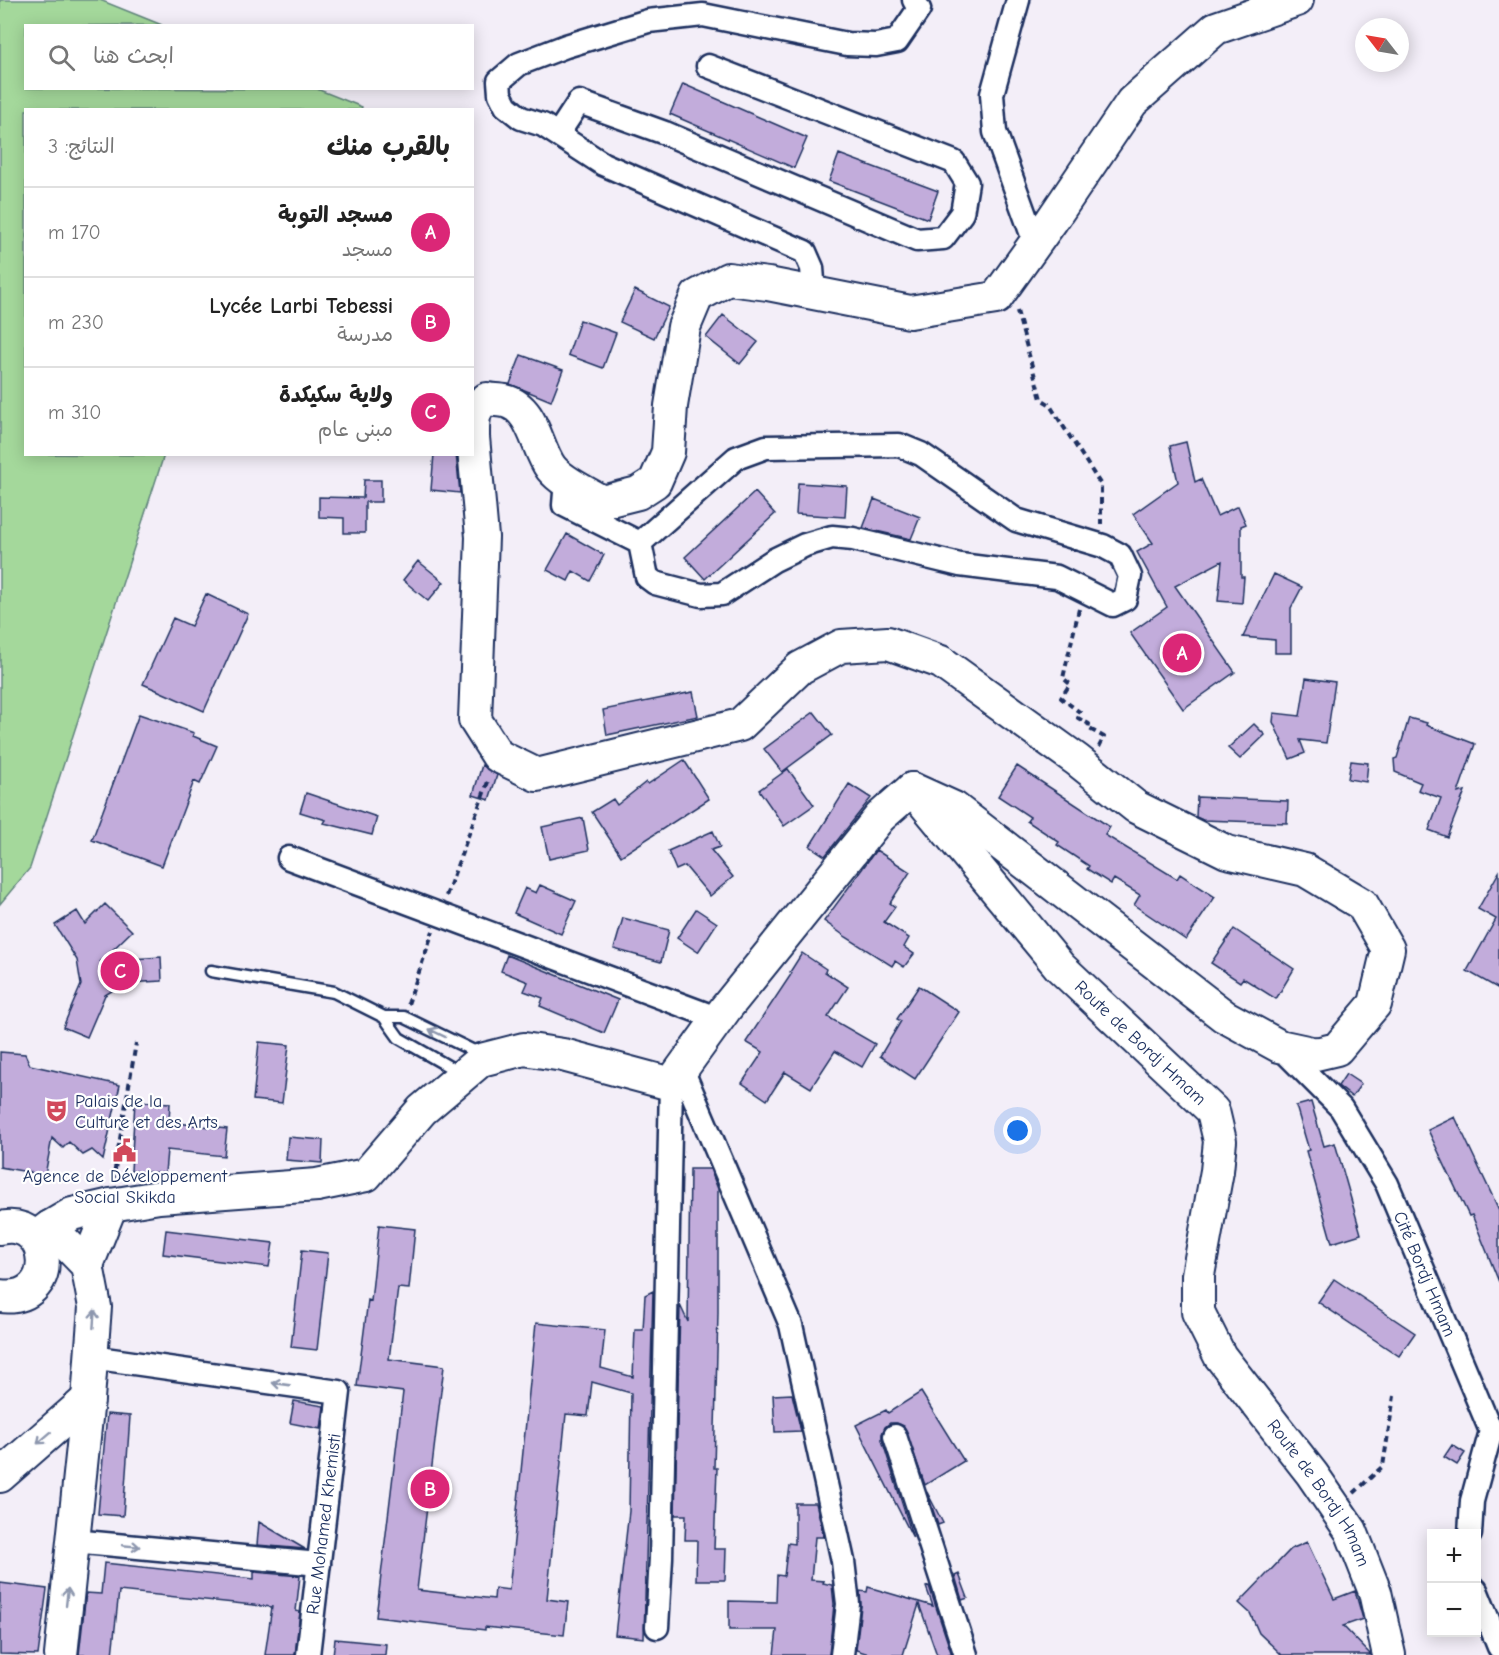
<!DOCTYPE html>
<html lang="ar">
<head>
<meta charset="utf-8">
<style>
  body { margin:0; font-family:"Comic Neue","Playpen Sans Arabic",sans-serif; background:#f6f6f6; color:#222; direction:rtl }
  .controls { position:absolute; right:18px; bottom:18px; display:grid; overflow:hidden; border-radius:0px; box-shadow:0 3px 15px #0003 }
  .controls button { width:54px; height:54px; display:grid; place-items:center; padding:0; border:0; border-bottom:2px solid #e0e0e0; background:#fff; color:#222; font:30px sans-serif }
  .compass { position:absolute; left:1355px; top:18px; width:54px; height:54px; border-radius:50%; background:#fff; box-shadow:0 3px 15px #0003; rotate:301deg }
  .you { position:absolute; left:1018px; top:1131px; width:21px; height:21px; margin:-15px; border:4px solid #fff; border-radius:50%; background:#1a73e8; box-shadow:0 0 0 9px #1a73e833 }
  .badge { display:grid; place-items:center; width:39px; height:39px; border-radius:50%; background:#db2777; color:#fff; font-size:20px; font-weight:700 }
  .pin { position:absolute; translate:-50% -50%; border:3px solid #fff; box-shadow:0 2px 6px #0006 }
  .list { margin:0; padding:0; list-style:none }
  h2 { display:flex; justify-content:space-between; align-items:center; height:78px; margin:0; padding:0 24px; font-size:26px }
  h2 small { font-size:20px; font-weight:400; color:#767676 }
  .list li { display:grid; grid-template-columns:39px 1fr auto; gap:18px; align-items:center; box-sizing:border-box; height:90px; padding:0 24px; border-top:2px solid #e0e0e0 }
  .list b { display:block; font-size:22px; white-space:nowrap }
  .list p { margin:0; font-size:20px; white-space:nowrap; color:#767676 }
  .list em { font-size:20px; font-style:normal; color:#767676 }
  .icon { flex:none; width:33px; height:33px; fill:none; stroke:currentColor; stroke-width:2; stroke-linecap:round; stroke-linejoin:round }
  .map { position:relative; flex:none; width:1499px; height:1655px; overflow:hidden; direction:ltr }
  .search { position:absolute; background:#fff; box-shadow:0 3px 15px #0003; left:24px; top:24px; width:450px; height:66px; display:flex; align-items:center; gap:15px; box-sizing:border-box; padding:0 21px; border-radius:0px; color:#767676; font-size:22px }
  .panel { position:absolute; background:#fff; box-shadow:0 3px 15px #0003; left:24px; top:108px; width:450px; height:348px; border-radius:0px; direction:rtl }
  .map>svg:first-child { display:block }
  .green { fill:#a4d89b; stroke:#60847c; stroke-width:1.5 }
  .building { fill:#c2acdb; stroke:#1b2f5e; stroke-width:1.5 }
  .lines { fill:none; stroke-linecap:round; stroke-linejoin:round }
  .lane-casing { stroke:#1b2f5e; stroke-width:15 }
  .street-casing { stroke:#1b2f5e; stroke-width:27 }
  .secondary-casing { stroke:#1b2f5e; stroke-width:36 }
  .path { stroke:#1b2f5e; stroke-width:4; stroke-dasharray:6 4.5; stroke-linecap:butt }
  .lane { stroke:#fff; stroke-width:10 }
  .street { stroke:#fff; stroke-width:22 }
  .secondary { stroke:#fff; stroke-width:32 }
  .oneway { stroke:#8d97ae }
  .labels { text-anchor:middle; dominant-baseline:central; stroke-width:4.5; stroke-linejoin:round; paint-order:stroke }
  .street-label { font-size:18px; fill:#1b2f5e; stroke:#fff }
  .poi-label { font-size:18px; fill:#1b2f5e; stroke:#fff; text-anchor:start }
</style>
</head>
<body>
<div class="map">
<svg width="1499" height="1655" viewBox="0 0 1499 1655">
  <rect width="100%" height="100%" fill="#f3eef8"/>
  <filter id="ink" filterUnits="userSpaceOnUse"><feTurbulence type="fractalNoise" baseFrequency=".0167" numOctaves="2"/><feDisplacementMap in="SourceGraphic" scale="12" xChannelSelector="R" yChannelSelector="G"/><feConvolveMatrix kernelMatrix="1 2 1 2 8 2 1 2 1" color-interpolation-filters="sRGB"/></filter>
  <g filter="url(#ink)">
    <path class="green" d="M0 0H100L162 25 26 26V88L317 89 362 107 361 110H26V454L164 455 30 868 0 904Z"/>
    <path class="building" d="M683 84 807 138 794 168 670 114Z
      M839 154 938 191 928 219 829 181Z
      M635 290 669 307 654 338 620 322Z
      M723 315 758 342 740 364 706 337Z
      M580 320 616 333 603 368 568 355Z
      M521 355 563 370 551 401 510 384Z
      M1186 442 1195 482 1201 479 1217 516 1238 506 1246 524 1241 526V577H1244L1242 603 1218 601 1222 561 1175 586 1235 672 1183 709 1130 633 1167 607 1137 552 1153 543 1133 514 1178 482 1170 446Z
      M434 454H456L460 493 431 490Z
      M364 480H381V502H365V533H344V518L319 517V497L363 498Z
      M798 483 847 486 845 517 796 514Z
      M755 492 775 514 705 579 685 557Z
      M874 499 920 517 911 539 863 528Z
      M567 534 604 555 590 581 573 571 568 581 547 570Z
      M418 561 444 582 428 601 403 580Z
      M1274 574 1302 587 1291 608V653H1275V640L1243 637Z
      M206 594 248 614 204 711 143 684 173 618 191 626Z
      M1306 678 1335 682 1326 743 1300 740 1305 753 1290 759 1273 722 1274 713 1300 716Z
      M693 692 698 716 607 735 603 710Z
      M814 712 832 735 782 772 764 749Z
      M139 714 194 733 193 736 217 746 200 784 194 781 162 866 92 840Z
      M1409 718 1427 723 1426 725 1475 744 1458 793 1465 791 1447 837 1429 830 1441 798 1418 790 1421 783 1395 772 1394 759 1397 758Z
      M1254 724 1265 735 1240 759 1228 748Z
      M684 760 709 799 621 856 592 812 613 799 617 805 646 782 648 784Z
      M1351 761 1368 763 1366 782 1348 779Z
      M482 765 497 775 489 800 473 795Z
      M1017 766 1110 827 1105 835 1177 879 1180 874 1215 897 1186 940 1134 905 1140 895 1114 879 1111 884 1087 869 1089 866 1057 845 1059 842 1027 821 1030 817 998 796Z
      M788 769 814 805 784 826 759 790Z
      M849 784 871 798 825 856 810 846Z
      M306 793 377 817 372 835 324 823 326 820 300 812Z
      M1197 797 1288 801 1287 823 1203 820 1196 817Z
      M583 818 589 850 549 859 542 827Z
      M713 831 720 847 711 850 733 877 710 896 685 866 676 870 668 851Z
      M876 850 910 872 890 903 895 907 884 922 909 938 904 947 914 954 904 967 895 961 892 966 846 937 824 921Z
      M1499 872V989L1467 971 1496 919 1478 909Z
      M540 885 576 901 561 934 514 913 525 888 536 893Z
      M105 904 132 931 101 961 161 957 162 981 125 983 105 995 87 1037 63 1027 81 985 77 960 55 925 77 911 85 924Z
      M696 909 717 923 698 952 677 938Z
      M623 918 669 930 661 962 614 949Z
      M1234 929 1294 969 1276 999 1243 978 1240 982 1211 963Z
      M802 953 826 969 825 972 848 987 828 1017 875 1044 862 1067 835 1051 811 1088 785 1072 767 1100 742 1083 763 1052 746 1042 792 973 790 972Z
      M507 955 618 1000 604 1033 540 1006 543 998 524 991 528 982 501 971Z
      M919 986 959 1012 915 1079 880 1056 901 1021 897 1019Z
      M259 1042 289 1045 282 1103 253 1100Z
      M0 1052 25 1054 30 1065 120 1085 103 1160 92 1150 83 1155 69 1142 63 1148 52 1138 45 1175 0 1167Z
      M1346 1074 1361 1084 1352 1097 1338 1086Z
      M135 1101 170 1103 169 1122 227 1129 224 1156 167 1150 165 1173 131 1171Z
      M1311 1102 1324 1146 1335 1143 1361 1234 1332 1243 1306 1151 1309 1150 1296 1106Z
      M1455 1117 1499 1210V1282L1472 1215 1469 1216 1428 1130Z
      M288 1137 323 1140 322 1163 286 1160Z
      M690 1169H710L718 1189V1313L714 1468H717L714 1549H726L725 1580H696L697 1540H685L686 1515H675L680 1305 688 1322Z
      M379 1225 415 1229 409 1289 398 1288 389 1359 444 1366 417 1590 494 1599 495 1588 509 1590 536 1323 605 1330 601 1368 633 1377 635 1330H643L645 1295 653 1291 644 1638 615 1635 629 1511 631 1393 592 1382 588 1416 566 1414 547 1599 568 1602 564 1635 485 1627V1630L376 1617 403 1392 357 1386 368 1300 371 1301Z
      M166 1230 273 1243 269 1267 163 1254Z
      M302 1250 328 1253 317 1350 291 1347Z
      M1334 1279 1415 1333 1399 1356 1318 1302Z
      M921 1392 964 1461 925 1485 904 1426 897 1423H890L885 1427 882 1434V1440L913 1538 856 1425 886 1410 888 1413Z
      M792 1394 801 1431 775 1432 773 1395Z
      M294 1401 324 1406 321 1429 290 1423Z
      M107 1414 130 1416 123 1516 98 1514Z
      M1452 1445 1465 1453 1457 1465 1444 1457Z
      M927 1492 943 1523 938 1525Z
      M795 1503H816L824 1537H815L811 1580 824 1581 823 1583 832 1585 834 1604 829 1655H774L777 1630H729V1601L776 1602 777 1575 784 1576 788 1543 795 1544Z
      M259 1522 305 1549 257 1545Z
      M1307 1542 1334 1599 1355 1591 1363 1619 1343 1626 1371 1655H1282L1259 1633 1250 1613 1239 1603 1291 1549Z
      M104 1563 254 1579V1572L300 1576 296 1611 300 1612 295 1655H265L272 1607 119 1591 112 1655H79L86 1593 101 1594Z
      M959 1574 968 1598 962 1600 955 1576Z
      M0 1583 47 1589 38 1655 0 1654Z
      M929 1586 952 1655H937L919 1604 903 1655H872L856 1650 861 1606 860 1591 867 1592 868 1587 933 1606 926 1587Z
      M335 1639 386 1644 385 1655H333Z"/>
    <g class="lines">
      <defs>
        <path id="lane" d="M211 971 334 992 384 1017 399 1038 460 1073
          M384 1017H404L480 1054"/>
        <g id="street">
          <path d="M1018 0 992 94 995 132 1035 243"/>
          <path d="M558 134 579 102 665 133 917 240 943 238 962 213 967 183 954 162 708 66"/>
          <path d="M814 293 812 268 805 252 603 164 543 125 521 118 506 106 500 94 499 81 519 64 566 46 648 21 703 15 847 44 876 45 897 41 919 9 914 0"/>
          <path d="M566 480 564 505 640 543 736 458 766 447 899 445 921 454 1016 520 1103 546 1120 555 1130 576 1125 599 1113 605 1057 577 960 565 853 539 832 537 805 545 774 560 722 594 701 595 655 583 647 577 640 543"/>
          <path d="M289 858 719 1019"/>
          <path id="s1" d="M1279 1046 1341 1108 1387 1184 1491 1431 1472 1501 1470 1534"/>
          <path d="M682 1069 791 1325 843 1561 848 1604 842 1655"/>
          <path d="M91 1357 339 1392 308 1655"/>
          <path d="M895 1436 966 1655"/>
          <path d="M73 1541 319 1564"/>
          <path d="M1476 1590 1499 1647"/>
          <path d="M657 1627 661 1558 671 1084"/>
        </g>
        <g id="secondary">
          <path d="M912 789 954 808 1224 1016 1279 1046 1316 1054 1337 1049 1375 1004 1388 949 1362 904 1305 870 1227 852 1136 807 1077 760 941 662 888 643 841 646 800 668 740 725 537 775 498 756 475 720 482 537 473 437C473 421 472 408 487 399 493 400 500 400 505 401 534 408 536 448 551 468 563 483 586 492 602 502L638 493 655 482 668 452 671 406 684 327 697 296 728 279 768 284 910 312 996 298 1052 220 1132 102 1216 28 1297 0"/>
          <path id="s2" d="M920 798 1060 967 1213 1111 1220 1141 1217 1171 1198 1275V1312L1220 1356 1312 1474 1351 1531 1375 1592 1389 1655"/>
          <path d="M50 1227 87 1265 95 1307 88 1399 61 1655"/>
          <path d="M0 1228C54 1216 60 1304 0 1296"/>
          <path d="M35 1238 50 1227 72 1214 111 1205 159 1197 317 1185 366 1175 422 1110 481 1060 524 1049 563 1055 671 1084 726 1008 880 817 912 789"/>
          <path d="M87 1265 111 1205"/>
          <path d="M0 1476 88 1399"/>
        </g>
      </defs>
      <use href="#lane" class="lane-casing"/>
      <use href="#street" class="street-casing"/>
      <use href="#secondary" class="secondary-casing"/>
      <path class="path" d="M1017 311 1041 399 1049 404 1101 485V524
        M1079 609 1063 678 1070 684 1061 698 1081 713 1078 718 1089 724 1088 728 1104 737 1099 747
        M446 896 489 779
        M408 1004 433 931
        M113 1181 136 1043
        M1354 1493 1383 1466 1394 1396"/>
      <use href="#lane" class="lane"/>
      <use href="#street" class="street"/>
      <use href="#secondary" class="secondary"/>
    </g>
    <defs><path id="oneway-shaft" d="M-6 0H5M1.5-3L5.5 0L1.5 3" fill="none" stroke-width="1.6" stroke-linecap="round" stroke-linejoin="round" transform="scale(1.5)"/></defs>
    <g class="oneway">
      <use href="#oneway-shaft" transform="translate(437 1033) rotate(-154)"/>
      <use href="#oneway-shaft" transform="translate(94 1319) rotate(-86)"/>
      <use href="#oneway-shaft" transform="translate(281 1384) rotate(-172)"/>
      <use href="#oneway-shaft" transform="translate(44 1438) rotate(139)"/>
      <use href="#oneway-shaft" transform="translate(131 1546) rotate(5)"/>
      <use href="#oneway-shaft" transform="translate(67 1597) rotate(-84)"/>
    </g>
  </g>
  <defs>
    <symbol id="theatre-bare" viewBox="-9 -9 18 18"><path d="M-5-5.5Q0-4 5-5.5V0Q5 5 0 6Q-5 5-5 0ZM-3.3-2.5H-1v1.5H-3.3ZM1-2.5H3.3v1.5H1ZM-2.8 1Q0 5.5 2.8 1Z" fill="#d1495b" stroke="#fff" stroke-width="2.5" paint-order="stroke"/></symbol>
    <symbol id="civic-bare" viewBox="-9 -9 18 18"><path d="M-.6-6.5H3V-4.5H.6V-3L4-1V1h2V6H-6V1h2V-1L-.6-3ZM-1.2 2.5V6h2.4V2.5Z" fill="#d1495b" stroke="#fff" stroke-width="2.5" paint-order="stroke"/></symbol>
  </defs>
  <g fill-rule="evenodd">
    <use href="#theatre-bare" x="40" y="1094" width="33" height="33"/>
    <use href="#civic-bare" x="108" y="1134" width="33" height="33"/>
  </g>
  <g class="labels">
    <g class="street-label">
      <text stroke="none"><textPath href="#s2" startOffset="330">Route de Bordj Hmam</textPath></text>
      <text stroke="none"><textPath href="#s1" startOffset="274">Cité Bordj Hmam</textPath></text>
      <text stroke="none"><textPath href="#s2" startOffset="852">Route de Bordj Hmam</textPath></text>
      <text transform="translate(324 1524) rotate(-83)">Rue Mohamed Khemisti</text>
    </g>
    <g class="poi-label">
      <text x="75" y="1101">Palais de la<tspan x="75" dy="21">Culture et des Arts</tspan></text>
      <text x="125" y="1176" text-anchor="middle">Agence de Développement<tspan x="125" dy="21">Social Skikda</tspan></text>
    </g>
  </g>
</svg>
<div class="controls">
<button>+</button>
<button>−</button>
</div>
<svg class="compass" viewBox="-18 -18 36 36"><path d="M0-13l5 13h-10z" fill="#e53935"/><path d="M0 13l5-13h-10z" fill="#767676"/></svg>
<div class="you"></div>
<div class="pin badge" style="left:1182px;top:653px">A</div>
<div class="pin badge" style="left:430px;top:1489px">B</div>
<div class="pin badge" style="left:120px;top:971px">C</div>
<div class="search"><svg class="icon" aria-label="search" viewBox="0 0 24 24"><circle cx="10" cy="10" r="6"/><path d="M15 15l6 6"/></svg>ابحث هنا</div>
<section class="panel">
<h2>بالقرب منك<small>النتائج: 3</small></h2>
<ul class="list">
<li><span class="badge">A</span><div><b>مسجد التوبة</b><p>مسجد</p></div><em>170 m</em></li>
<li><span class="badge">B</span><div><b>Lycée Larbi Tebessi</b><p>مدرسة</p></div><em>230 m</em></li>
<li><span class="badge">C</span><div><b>ولاية سكيكدة</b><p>مبنى عام</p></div><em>310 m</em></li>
</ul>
</section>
</div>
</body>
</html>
